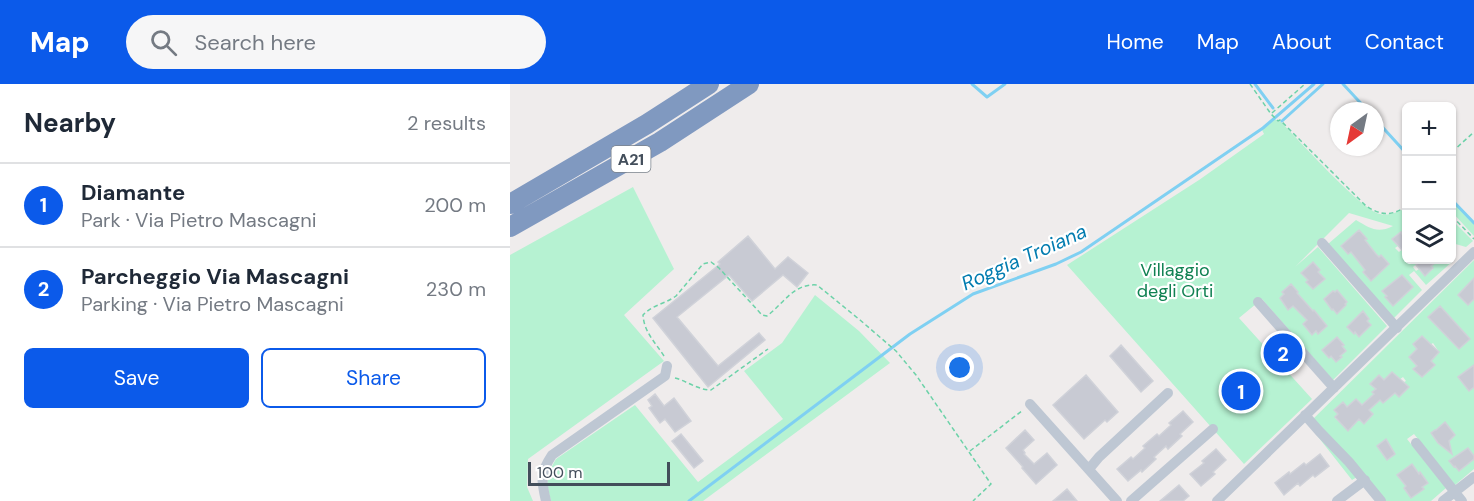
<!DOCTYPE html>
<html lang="en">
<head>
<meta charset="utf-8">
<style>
  body { margin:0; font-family:"DM Sans",sans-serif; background:#f6f6f7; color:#1f2937 }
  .controls { position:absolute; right:18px; top:18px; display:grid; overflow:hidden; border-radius:9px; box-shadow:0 2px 4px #0004 }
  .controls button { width:54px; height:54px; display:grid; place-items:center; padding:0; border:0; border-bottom:2px solid #e0e1e3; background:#fff; color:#1f2937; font:30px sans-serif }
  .compass { position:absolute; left:820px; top:18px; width:54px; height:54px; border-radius:50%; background:#fff; box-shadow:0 2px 4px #0004; rotate:213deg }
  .scale { position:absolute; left:18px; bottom:15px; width:142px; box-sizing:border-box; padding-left:6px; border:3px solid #434e5b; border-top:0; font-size:16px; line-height:21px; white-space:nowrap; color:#434e5b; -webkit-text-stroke:4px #fff; paint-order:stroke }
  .you { position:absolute; left:450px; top:284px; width:21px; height:21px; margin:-15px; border:4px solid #fff; border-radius:50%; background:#1a73e8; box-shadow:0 0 0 9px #1a73e833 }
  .badge { display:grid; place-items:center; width:39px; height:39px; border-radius:50%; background:#0b5aea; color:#fff; font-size:20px; font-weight:700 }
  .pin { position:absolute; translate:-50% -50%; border:3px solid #fff; box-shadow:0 2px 6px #0006 }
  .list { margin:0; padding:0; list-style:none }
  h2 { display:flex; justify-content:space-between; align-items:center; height:78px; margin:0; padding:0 24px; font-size:26px }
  h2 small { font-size:20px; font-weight:400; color:#747a83 }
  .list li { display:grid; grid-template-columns:39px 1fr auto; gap:18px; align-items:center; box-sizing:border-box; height:84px; padding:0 24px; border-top:2px solid #e0e1e3 }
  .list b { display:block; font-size:22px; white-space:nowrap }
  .list p { margin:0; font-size:20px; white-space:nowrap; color:#747a83 }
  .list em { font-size:20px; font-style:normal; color:#747a83 }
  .actions { display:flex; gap:12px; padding:18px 24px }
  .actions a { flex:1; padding:14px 0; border:2px solid #0b5aea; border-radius:9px; text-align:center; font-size:21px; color:#0b5aea }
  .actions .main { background:#0b5aea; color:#fff }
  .icon { flex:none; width:33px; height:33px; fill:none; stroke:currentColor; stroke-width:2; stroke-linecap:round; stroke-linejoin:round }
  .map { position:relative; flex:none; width:964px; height:417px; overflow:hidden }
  header { display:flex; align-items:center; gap:36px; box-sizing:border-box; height:84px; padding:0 30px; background:#0b5aea; color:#fff }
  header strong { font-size:28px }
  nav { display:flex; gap:33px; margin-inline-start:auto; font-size:21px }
  .search { width:420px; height:54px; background:#f6f6f7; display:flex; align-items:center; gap:15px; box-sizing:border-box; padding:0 21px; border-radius:33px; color:#747a83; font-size:22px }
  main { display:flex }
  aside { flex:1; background:#fff }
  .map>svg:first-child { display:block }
  .green { fill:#b6f2d2; fill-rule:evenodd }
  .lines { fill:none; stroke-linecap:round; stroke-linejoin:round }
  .stream { stroke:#7fd0f2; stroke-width:3 }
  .building { fill:#c8cad3; stroke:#d0d2d9; stroke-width:1.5 }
  .path { stroke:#6cd2a8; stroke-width:1.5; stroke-dasharray:4.5 3; stroke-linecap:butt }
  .street { stroke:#bec7d3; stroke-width:10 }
  .highway { stroke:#8099c0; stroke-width:20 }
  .labels { text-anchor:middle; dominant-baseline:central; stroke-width:4.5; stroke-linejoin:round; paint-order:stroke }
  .shield { fill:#fff; stroke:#7b838c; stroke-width:1.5 }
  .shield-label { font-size:16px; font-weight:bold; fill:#434e5b }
  .park-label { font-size:18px; fill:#108152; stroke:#fff }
  .water-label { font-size:20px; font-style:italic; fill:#027cb0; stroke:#fff }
</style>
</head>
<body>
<header>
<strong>Map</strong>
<div class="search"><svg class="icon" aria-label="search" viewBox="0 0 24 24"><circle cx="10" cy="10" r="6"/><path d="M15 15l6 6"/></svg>Search here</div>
<nav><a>Home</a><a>Map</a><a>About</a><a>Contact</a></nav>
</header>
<main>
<aside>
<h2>Nearby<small>2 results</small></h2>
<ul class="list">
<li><span class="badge">1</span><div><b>Diamante</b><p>Park · Via Pietro Mascagni</p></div><em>200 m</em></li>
<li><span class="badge">2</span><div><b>Parcheggio Via Mascagni</b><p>Parking · Via Pietro Mascagni</p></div><em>230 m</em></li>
</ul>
<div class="actions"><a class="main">Save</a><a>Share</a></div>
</aside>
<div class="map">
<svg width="964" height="417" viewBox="0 0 964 417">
  <rect width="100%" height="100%" fill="#efecec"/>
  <path class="green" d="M765 35 768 38 770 37C787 54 851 126 870 130 879 132 888 128 896 124V146L892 150 890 148 882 155 888 162 885 164 889 168 894 164 896 166V176H907L906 177 908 179 903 183 906 187 909 185 915 191 923 185 921 182 927 178 925 176 942 175 943 177 916 201 904 187 899 191 912 206 883 235 818 160 846 136C860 144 867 150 883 142L839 129 785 183 808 163 877 242 823 296 752 215 729 234 802 315 734 380 557 181 689 96 754 50 752 46Z
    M123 103 164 185 114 231 154 277 18 375 17 403 23 417H0V171Z
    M942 116 964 140V152L942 128Z
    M942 136 963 157 956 163 942 159Z
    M964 176V385L945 401 904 350 897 355 936 404 921 417H873L852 390 842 396 798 340ZM912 252 920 261 923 259 929 268 921 277 924 281 912 293 904 285 907 282 899 273 907 265 903 260ZM882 288 889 296 893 293 896 297 894 298 899 303 885 309 873 319 863 308 866 305 861 300 874 296ZM846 315 863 330 854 340 849 335 838 346 825 334 828 330 825 326 833 319 837 323Z
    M305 211 349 247 380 279 193 417H41C36 396 35 394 46 375L125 321 188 398 273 335 234 287 272 259Z"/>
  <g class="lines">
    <path class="stream" d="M462 0 477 13 495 0
      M745 0 763 24
      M833 0 858 27
      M865 35 896 69
      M772 37 813 0
      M942 116 964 139
      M179 417 400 250 463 210 546 180 571 168 753 44 804 0"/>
  </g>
  <path class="building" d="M849 146 857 155 855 156 866 170 869 173 871 171 879 180 861 197 853 188 855 186 852 182 841 168 838 170 831 162Z
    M897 146V162L892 166 882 155 891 148 892 150Z
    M238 152 265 185 278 173 298 189 287 203 273 191 242 217 219 191 167 233 208 282 249 249 255 256 198 303 143 234 210 180 208 178Z
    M904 176H929L921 182 923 184 915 192 906 181 908 179Z
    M803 178 810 186 808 188 815 195 803 205 796 198 798 196 791 189Z
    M892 191 903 203 883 222 875 213 877 212 872 207Z
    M964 194V215L958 221 948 211Z
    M781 200 788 208 787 209 803 227 804 226 817 242 808 250 806 247 802 251 793 240 797 236 783 222 778 226 770 214 774 210 772 208Z
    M827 206 837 218 835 220 836 221 827 230 823 225 822 226 814 215 823 207 825 208Z
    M930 222 960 255 949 265 918 233Z
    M853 227 859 235 857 237 861 241 849 253 845 248 844 250 837 243Z
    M912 252 929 268 921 277 925 281 912 293 903 285 907 282 899 273 907 265 903 260Z
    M827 253 834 261 832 262 836 267 830 272 832 273 826 278 821 272 819 274 812 266Z
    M611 261 643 297 631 308 600 272Z
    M964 281V303L959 307 948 293Z
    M882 288 899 303 889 313 885 309 873 319 870 316 859 326 863 330 854 340 849 335 838 347 825 333 828 330 824 326 833 318 837 323 846 315 852 321 864 310 862 308 866 305 860 300 869 291 874 296Z
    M576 291 608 328 597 338 595 336 574 355 543 321Z
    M145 310 154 322 164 314 181 337 165 348 155 335 150 339 139 324 142 322 138 316Z
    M673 327 683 338 670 350 672 352 658 365 656 362 644 373 646 375 632 388 631 386 618 397 607 385 621 373 623 375 635 364 633 362 647 350 649 352 661 341 659 339Z
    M935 338 945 351 939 357 942 370 928 359 921 349 925 346H926Z
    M515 346 524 356 513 366 515 369 514 370 524 380 537 369 547 381 526 400 512 384 513 383 496 364Z
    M171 350 193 377 184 384 162 357Z
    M876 355 885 370 877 376 867 362Z
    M958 364 964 372V375L949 387 945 382 944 383 939 377Z
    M706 365 716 376 703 388 705 390 691 402 680 390 694 379 692 377Z
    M810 370 819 382 805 393 803 391 790 402 788 399 774 411 765 399 779 388 780 390 794 379 796 381Z
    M902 380 909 390 910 388 918 399 912 403 914 405 901 414 894 404 896 402 887 391Z
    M669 401 679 412 673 417H650Z
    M557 405 567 417H543Z"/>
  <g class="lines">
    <path class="path" d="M740 0 761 30 768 37 770 36 856 122C872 132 880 132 896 123
      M762 29 795 0
      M942 68 964 48
      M942 132 964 155
      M154 272C145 258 134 248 133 231 142 221 155 220 166 212L193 180 201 178 209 184 252 231 257 232C274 219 284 199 307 201L350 236 386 267 406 291 481 400 463 417
      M165 294C177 297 188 306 201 306L258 265
      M460 367 513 326"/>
    <path class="street" d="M812 159 887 244
      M748 218 824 304
      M520 320 607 417
      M795 331 809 347 839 378 871 417
      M906 359 952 417
      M579 385 589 373 658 309
      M36 417C31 396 30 389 42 371L155 292 157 282
      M621 417 703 345
      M707 417 964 168
      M827 417 855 396
      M933 417 964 393"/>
    <path class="highway" d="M0 120 137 40 199 0
      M0 143 150 58 239 0"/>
  </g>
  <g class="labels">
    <rect class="shield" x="101.5" y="62" width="39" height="26" rx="4.5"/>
    <g class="shield-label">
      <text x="121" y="75">A21</text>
    </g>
    <g class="park-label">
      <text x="665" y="186">Villaggio<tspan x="665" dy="21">degli Orti</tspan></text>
    </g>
    <g class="water-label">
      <text transform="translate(514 173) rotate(-24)">Roggia Troiana</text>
    </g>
  </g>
</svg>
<div class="controls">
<button>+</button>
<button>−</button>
<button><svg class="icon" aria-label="layers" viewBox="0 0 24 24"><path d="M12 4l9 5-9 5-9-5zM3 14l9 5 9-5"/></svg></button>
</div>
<svg class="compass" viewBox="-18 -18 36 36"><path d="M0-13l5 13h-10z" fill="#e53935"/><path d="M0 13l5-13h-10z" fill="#747a83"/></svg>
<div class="scale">100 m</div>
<div class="you"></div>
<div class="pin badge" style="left:731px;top:307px">1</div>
<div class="pin badge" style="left:773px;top:269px">2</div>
</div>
</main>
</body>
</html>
